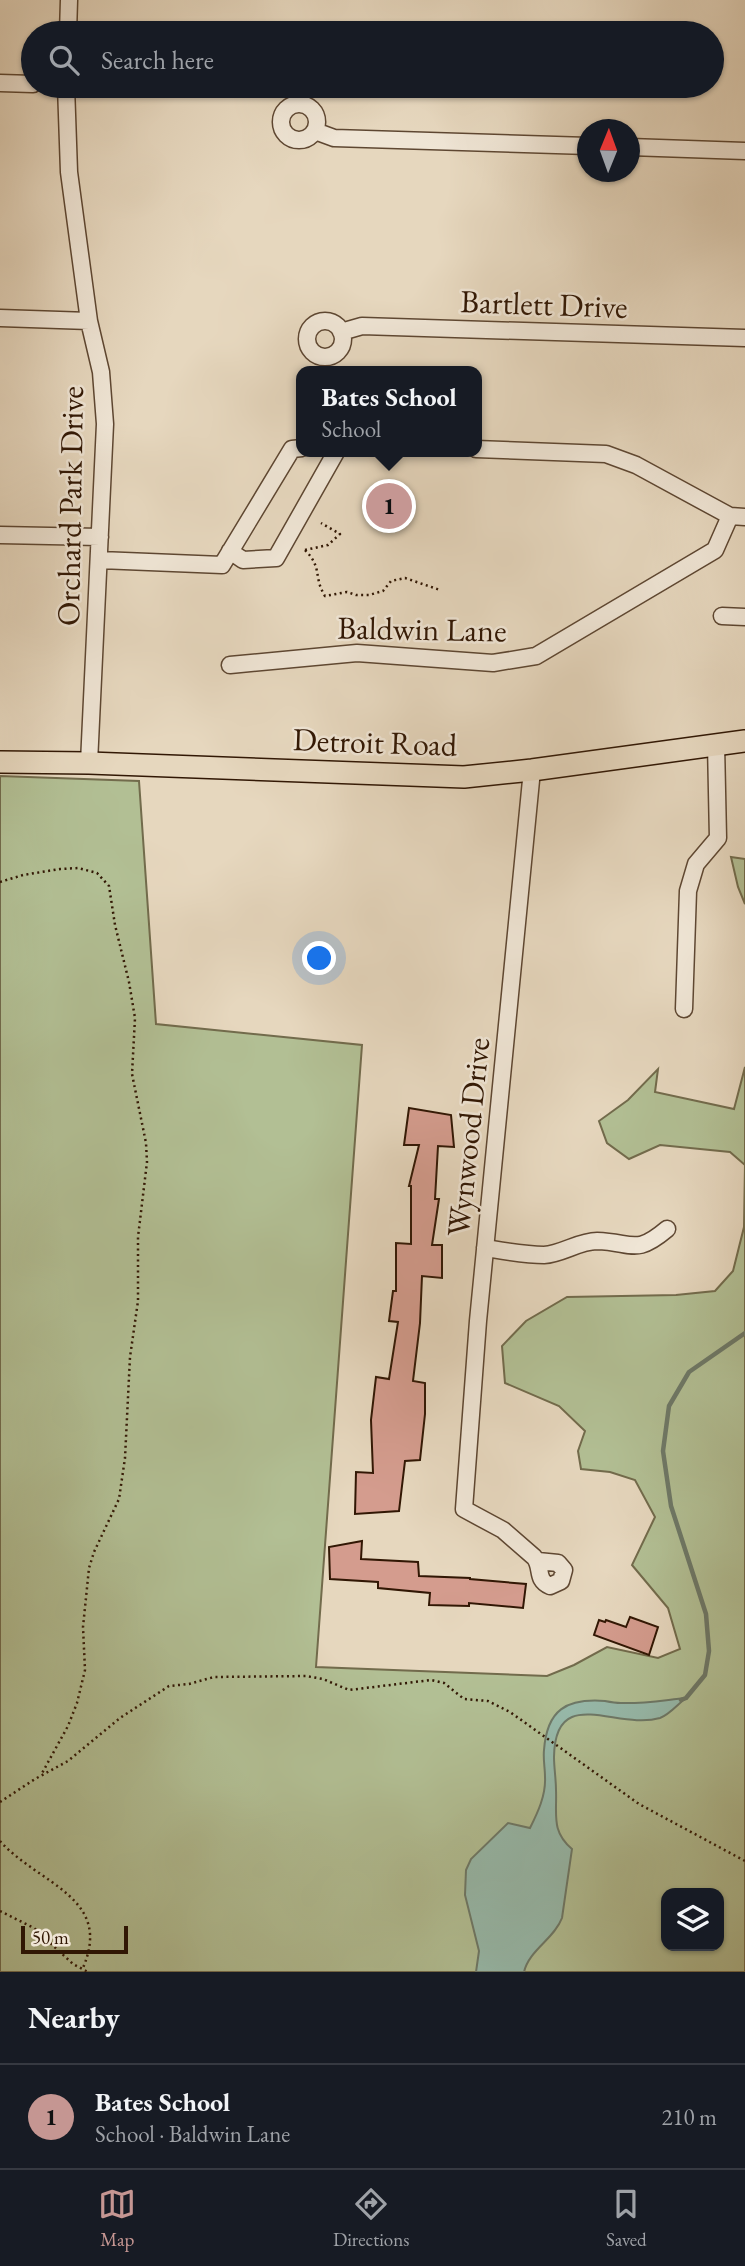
<!DOCTYPE html>
<html lang="en">
<head>
<meta charset="utf-8">
<style>
  body { margin:0; font-family:"EB Garamond",serif; background:#242831; color:#f1f3f6 }
  .controls { position:absolute; right:21px; bottom:21px; display:grid; overflow:hidden; border-radius:14px; box-shadow:0 2px 5px #0004 }
  .controls button { width:63px; height:63px; display:grid; place-items:center; padding:0; border:0; border-bottom:2px solid #363941; background:#171b24; color:#f1f3f6; font:35px sans-serif }
  .compass { position:absolute; left:577px; top:119px; width:63px; height:63px; border-radius:50%; background:#171b24; box-shadow:0 2px 5px #0004; rotate:1deg }
  .scale { position:absolute; left:21px; bottom:18px; width:107px; box-sizing:border-box; padding-left:7px; border:4px solid #311704; border-top:0; font-size:19px; line-height:24px; white-space:nowrap; color:#311704; -webkit-text-stroke:5px #efe5d5; paint-order:stroke }
  .you { position:absolute; left:320px; top:959px; width:24px; height:24px; margin:-18px; border:5px solid #fff; border-radius:50%; background:#1a73e8; box-shadow:0 0 0 10px #1a73e833 }
  .badge { display:grid; place-items:center; width:46px; height:46px; border-radius:50%; background:#c59692; color:#111; font-size:23px; font-weight:700 }
  .pin { position:absolute; translate:-50% -50%; border:4px solid #fff; box-shadow:0 2px 7px #0006 }
  .popup { position:absolute; left:296px; top:366px; width:186px; height:91px; box-sizing:border-box; display:grid; place-content:center; border-radius:14px; background:#171b24; filter:drop-shadow(0 2px 5px #0005); font-size:23px; white-space:nowrap; color:#9ea1a6 }
  .popup b { font-size:26px; color:#f1f3f6 }
  .popup::after { content:''; position:absolute; left:50%; top:100%; margin-left:-14px; border:14px solid transparent; border-top-color:#171b24 }
  .list { margin:0; padding:0; list-style:none }
  h2 { display:flex; justify-content:space-between; align-items:center; height:91px; margin:0; padding:0 28px; font-size:30px }
  h2 small { font-size:23px; font-weight:400; color:#9ea1a6 }
  .list li { display:grid; grid-template-columns:46px 1fr auto; gap:21px; align-items:center; box-sizing:border-box; height:105px; padding:0 28px; border-top:2px solid #363941 }
  .list b { display:block; font-size:26px; white-space:nowrap }
  .list p { margin:0; font-size:23px; white-space:nowrap; color:#9ea1a6 }
  .list em { font-size:23px; font-style:normal; color:#9ea1a6 }
  .icon { flex:none; width:38px; height:38px; fill:none; stroke:currentColor; stroke-width:2; stroke-linecap:round; stroke-linejoin:round }
  .map { position:relative; flex:none; width:745px; height:1972px; overflow:hidden }
  .search { position:absolute; background:#171b24; box-shadow:0 2px 5px #0004; left:21px; right:21px; top:21px; height:77px; display:flex; align-items:center; gap:18px; box-sizing:border-box; padding:0 24px; border-radius:38px; color:#9ea1a6; font-size:26px }
  .sheet { height:196px; background:#171b24 }
  nav { display:flex; justify-content:space-around; align-items:center; box-sizing:border-box; height:98px; border-top:2px solid #363941; background:#171b24; font-size:19px; color:#9ea1a6 }
  nav a { display:grid; justify-items:center; gap:4px }
  nav .on { color:#c59692 }
  .map>svg:first-child { display:block }
  .green { fill:#b2bf94; stroke:#726b4c; stroke-width:2; fill-rule:evenodd }
  .water { fill:#97baab; stroke:#6e7968; stroke-width:2 }
  .lines { fill:none; stroke-linecap:round; stroke-linejoin:round }
  .stream { stroke:#6e7968; stroke-width:4.5 }
  .building { fill:#d49c8e; stroke:#311704; stroke-width:2 }
  .minor-casing { stroke:#5e4732; stroke-width:19 }
  .major-casing { stroke:#311704; stroke-width:24 }
  .path { stroke:#311704; stroke-width:2.5; stroke-dasharray:2 3.5; stroke-linecap:butt }
  .minor { stroke:#efe5d5; stroke-width:16 }
  .major { stroke:#e6d7be; stroke-width:21 }
  .labels { text-anchor:middle; dominant-baseline:central; stroke-width:5; stroke-linejoin:round; paint-order:stroke }
  .street-label { font-size:32px; fill:#311704; stroke:#efe5d5 }
</style>
</head>
<body>
<div class="map">
<svg width="745" height="1972" viewBox="0 0 745 1972">
  <rect width="100%" height="100%" fill="#e6d7be"/>
  <filter id="stains"><feTurbulence type="fractalNoise" baseFrequency=".00286" numOctaves="4"/><feColorMatrix values="0 0 0 0 .2 0 0 0 0 .09 0 0 0 0 .02 0 0 0 .5 -.17"/></filter>
  <radialGradient id="worn" r=".72"><stop offset=".6" stop-color="#630" stop-opacity="0"/><stop offset="1" stop-color="#630" stop-opacity=".3"/></radialGradient>
  <path class="green" d="M0 776 139 781 156 1024 362 1045 316 1667 547 1676 574 1665 607 1647 658 1658 680 1649 668 1608 632 1565 655 1517 635 1480 610 1472 581 1469 578 1451 585 1431 559 1406 505 1383 502 1346 526 1321 567 1297 676 1295 715 1291 733 1271 744 1227 745 1165 730 1152 660 1145 629 1159 607 1143 599 1121 628 1100 658 1069 655 1092 734 1109 745 1067V1972H0ZM666 1893H719V1946H666Z
    M731 857 745 859V904L738 887Z"/>
  <path class="water" d="M686 1698C678 1704 669 1715 660 1718 617 1731 555 1683 554 1757 554 1768 556 1779 556 1790 557 1815 551 1831 572 1849L562 1918C554 1939 529 1950 524 1972H476L479 1951 465 1895 466 1870 471 1859 508 1823 530 1828C538 1812 546 1795 545 1777 545 1768 543 1759 544 1750 547 1710 566 1698 605 1701 610 1702 616 1703 621 1703 642 1704 665 1700 686 1698Z"/>
  <g class="lines">
    <path class="stream" d="M681 1700 686 1698 705 1675 709 1651 706 1614 671 1506 663 1451 669 1406 689 1372 745 1333"/>
  </g>
  <path class="building" d="M409 1108 451 1115 454 1147 438 1146 435 1199H439L432 1245H442V1278L422 1276 420 1323 413 1381 425 1383V1414L420 1460 405 1461 399 1511 355 1514 356 1472 373 1473 371 1420 376 1377 389 1379 398 1322 389 1321 393 1291H396V1243L411 1244V1186H409L419 1145H404Z
    M362 1541 361 1559 418 1562 419 1576 470 1578V1579L526 1584 523 1608 469 1603V1606L429 1605 430 1593 378 1588V1582L330 1579 329 1547Z
    M630 1617 658 1627 649 1655 594 1635 599 1620 605 1622 606 1620 626 1627Z"/>
  <g class="lines">
    <defs>
      <path id="minor" d="M68 33 69 0
        M0 83 33 84
        M66 86 69 172 89 321 101 372 105 424 89 763
        M281 122a18 18 0 1 1 36 0a18 18 0 1 1-36 0Z
        M315 131 334 138 588 146
        M630 147 745 151
        M0 318 89 321
        M307 339a18 18 0 1 1 36 0a18 18 0 1 1-36 0Z
        M341 332 362 326 745 338
        M476 449 606 454 636 465 730 516 745 517
        M0 535 100 537
        M230 551 243 560 276 558 336 452
        M100 560 222 565 292 449 302 448
        M722 616 745 617
        M230 665 357 653 493 663 536 656 715 550 730 516
        M532 770 478 1321 464 1509 503 1530 534 1557C543 1567 535 1580 550 1586L561 1581 564 1570 558 1563 538 1561
        M684 1009 688 891 696 864 718 838 716 744
        M485 1248C504 1251 525 1255 544 1255 562 1254 579 1241 597 1241 633 1242 635 1256 667 1229"/>
      <path id="major" d="M0 762 89 763 464 777 532 770 745 741"/>
    </defs>
    <use href="#minor" class="minor-casing"/>
    <use href="#major" class="major-casing"/>
    <path class="path" d="M305 550C323 568 313 577 325 596L347 592 356 595H369L383 591 391 581 405 578 440 590
      M305 550 328 545 340 534 321 523
      M0 882 23 875 60 869 78 868 97 873 109 886 115 925 129 982 135 1018 132 1074 146 1143 147 1162 138 1237V1301L130 1357 125 1458 119 1499 94 1552 89 1568 83 1627 85 1670 77 1703 68 1726 41 1775
      M0 1802 35 1779 68 1761 120 1718 169 1686 189 1684 214 1677 306 1676 323 1679 349 1690 431 1680 444 1683 464 1699 488 1701 510 1712 639 1804 745 1861
      M0 1841C39 1885 115 1897 82 1970
      M0 1911 34 1928 73 1964 88 1972"/>
    <use href="#minor" class="minor"/>
    <use href="#major" class="major"/>
  </g>
  <g class="labels">
    <g class="street-label">
      <text transform="translate(544 304) rotate(2)">Bartlett Drive</text>
      <text transform="translate(70 506) rotate(-89)">Orchard Park Drive</text>
      <text transform="translate(422 629) rotate(1)">Baldwin Lane</text>
      <text transform="translate(375 742) rotate(2)">Detroit Road</text>
      <text transform="translate(468 1137) rotate(-84)">Wynwood Drive</text>
    </g>
  </g>
  <rect width="100%" height="100%" filter="url(#stains)"/>
  <rect width="100%" height="100%" fill="url(#worn)"/>
</svg>
<div class="controls">
<button><svg class="icon" aria-label="layers" viewBox="0 0 24 24"><path d="M12 4l9 5-9 5-9-5zM3 14l9 5 9-5"/></svg></button>
</div>
<svg class="compass" viewBox="-18 -18 36 36"><path d="M0-13l5 13h-10z" fill="#e53935"/><path d="M0 13l5-13h-10z" fill="#9ea1a6"/></svg>
<div class="scale">50 m</div>
<div class="you"></div>
<div class="pin badge" style="left:389px;top:506px">1</div>
<div class="popup"><b>Bates School</b>School</div>
<div class="search"><svg class="icon" aria-label="search" viewBox="0 0 24 24"><circle cx="10" cy="10" r="6"/><path d="M15 15l6 6"/></svg>Search here</div>
</div>
<section class="sheet">
<h2>Nearby<small></small></h2>
<ul class="list">
<li><span class="badge">1</span><div><b>Bates School</b><p>School · Baldwin Lane</p></div><em>210 m</em></li>
</ul>
</section>
<nav>
<a class="on"><svg class="icon" aria-label="map" viewBox="0 0 24 24"><path d="M3 6l6-2 6 2 6-2v14l-6 2-6-2-6 2zM9 4v14M15 6v14"/></svg>Map</a>
<a><svg class="icon" aria-label="directions" viewBox="0 0 24 24"><path d="M12 3l9 9-9 9-9-9zM9 14v-3h6M13 9l2 2-2 2"/></svg>Directions</a>
<a><svg class="icon" aria-label="saved" viewBox="0 0 24 24"><path d="M7 4h10v16l-5-4-5 4z"/></svg>Saved</a>
</nav>
</body>
</html>
